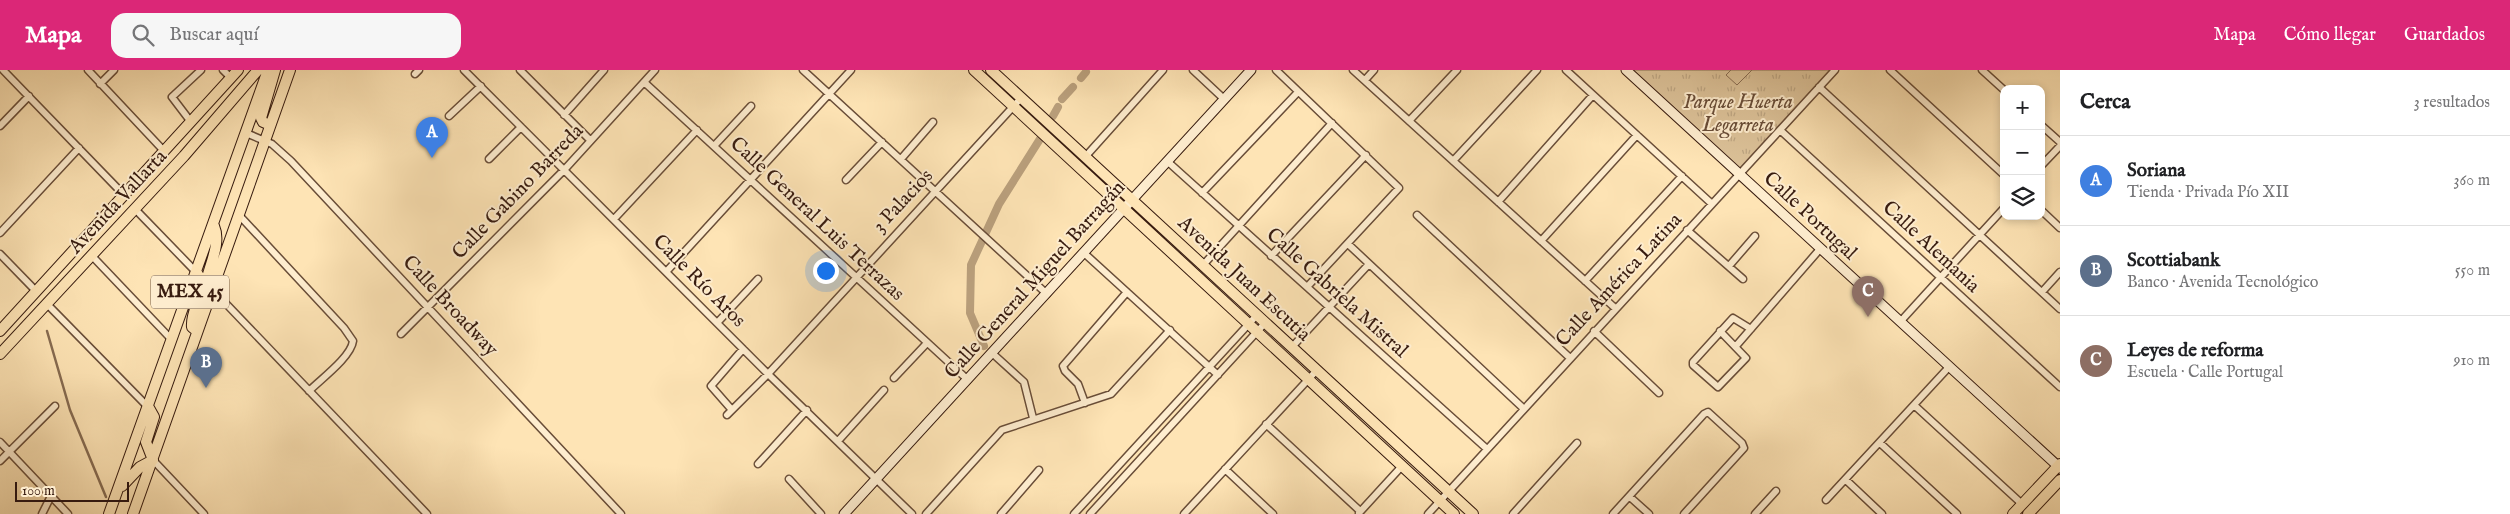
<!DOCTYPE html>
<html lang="es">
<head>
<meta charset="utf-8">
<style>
  body { margin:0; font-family:"IM FELL English",serif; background:#f6f6f6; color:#202124 }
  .controls { position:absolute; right:15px; top:15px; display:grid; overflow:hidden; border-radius:10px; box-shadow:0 2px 8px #0003 }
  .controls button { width:45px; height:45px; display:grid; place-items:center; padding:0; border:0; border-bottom:1px solid #e0e0e0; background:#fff; color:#202124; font:25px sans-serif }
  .scale { position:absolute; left:15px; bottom:12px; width:114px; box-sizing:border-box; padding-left:5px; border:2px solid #371b0f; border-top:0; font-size:14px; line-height:18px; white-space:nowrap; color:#371b0f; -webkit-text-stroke:4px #feedcf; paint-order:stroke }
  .you { position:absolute; left:825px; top:200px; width:18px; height:18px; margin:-12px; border:4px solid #fff; border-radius:50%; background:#1a73e8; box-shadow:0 0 0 8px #1a73e833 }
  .badge { display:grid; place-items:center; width:32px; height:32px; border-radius:50%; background:#db2777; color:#fff; font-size:16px; font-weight:700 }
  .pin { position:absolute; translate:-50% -41px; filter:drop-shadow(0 1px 2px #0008) }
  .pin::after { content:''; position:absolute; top:26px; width:18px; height:15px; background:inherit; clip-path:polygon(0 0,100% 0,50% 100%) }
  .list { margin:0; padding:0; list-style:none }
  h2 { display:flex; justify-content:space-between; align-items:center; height:65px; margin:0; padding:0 20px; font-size:21px }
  h2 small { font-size:16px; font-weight:400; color:#757577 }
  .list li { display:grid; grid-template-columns:32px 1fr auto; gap:15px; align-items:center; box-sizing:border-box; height:90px; padding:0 20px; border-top:1px solid #e0e0e0 }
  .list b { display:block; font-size:19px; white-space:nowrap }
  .list p { margin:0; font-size:16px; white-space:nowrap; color:#757577 }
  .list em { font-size:16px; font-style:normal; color:#757577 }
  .icon { flex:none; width:28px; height:28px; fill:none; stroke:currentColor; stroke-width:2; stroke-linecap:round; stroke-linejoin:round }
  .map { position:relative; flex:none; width:2060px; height:444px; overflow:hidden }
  header { display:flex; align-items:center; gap:30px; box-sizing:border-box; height:70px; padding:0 25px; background:#db2777; color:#fff }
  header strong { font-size:24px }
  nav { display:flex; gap:28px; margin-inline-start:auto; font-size:18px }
  .search { width:350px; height:45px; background:#f6f6f6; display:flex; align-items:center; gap:12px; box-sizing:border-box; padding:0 18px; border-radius:15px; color:#757577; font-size:19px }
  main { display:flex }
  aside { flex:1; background:#fff }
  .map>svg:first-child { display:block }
  .grass { fill:url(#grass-tufts); stroke:#8a6e54 }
  .pitch { fill:#dcc299; stroke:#8a6e54 }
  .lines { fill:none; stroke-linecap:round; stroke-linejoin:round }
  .stream { stroke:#866b51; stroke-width:2.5 }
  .canal { stroke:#baa07d; stroke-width:8 }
  .minor-casing { stroke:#694d38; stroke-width:9 }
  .secondary-casing { stroke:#371b0f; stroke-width:11 }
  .primary-casing { stroke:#371b0f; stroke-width:12 }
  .minor { stroke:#feedcf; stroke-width:6 }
  .secondary { stroke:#feedcf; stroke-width:9 }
  .primary { stroke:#fee4b5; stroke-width:10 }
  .labels { text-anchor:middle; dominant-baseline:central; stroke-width:4; stroke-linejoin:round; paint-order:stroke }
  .shield { fill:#feedcf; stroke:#735a49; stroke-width:1 }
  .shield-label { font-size:19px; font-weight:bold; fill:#371b0f }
  .park-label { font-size:20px; font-style:italic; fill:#694d38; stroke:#feedcf }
  .street-label { font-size:20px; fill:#371b0f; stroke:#feedcf }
</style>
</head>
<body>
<header>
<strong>Mapa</strong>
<div class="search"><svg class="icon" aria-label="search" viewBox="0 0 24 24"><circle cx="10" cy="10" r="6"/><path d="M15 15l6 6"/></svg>Buscar aquí</div>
<nav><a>Mapa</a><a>Cómo llegar</a><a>Guardados</a></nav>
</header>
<main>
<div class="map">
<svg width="2060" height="444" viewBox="0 0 2060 444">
  <defs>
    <pattern id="grass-tufts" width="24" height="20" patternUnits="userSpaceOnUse" patternTransform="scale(1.25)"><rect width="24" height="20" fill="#dcc299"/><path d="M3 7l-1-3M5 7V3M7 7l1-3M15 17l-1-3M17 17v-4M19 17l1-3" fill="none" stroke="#bda683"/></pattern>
  </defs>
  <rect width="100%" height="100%" fill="#fee4b5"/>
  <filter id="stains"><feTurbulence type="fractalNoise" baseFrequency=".004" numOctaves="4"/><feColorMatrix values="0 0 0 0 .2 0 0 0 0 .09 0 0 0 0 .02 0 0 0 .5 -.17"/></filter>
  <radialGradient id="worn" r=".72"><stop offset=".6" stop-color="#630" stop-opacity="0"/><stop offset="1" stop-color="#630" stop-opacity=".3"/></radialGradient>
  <path class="grass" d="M1626 0H1835L1740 105Z"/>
  <path class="pitch" d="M1731 0H1752L1737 15 1726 5Z"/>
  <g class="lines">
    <path class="stream" d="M47 261 70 340 106 427"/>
    <path class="canal" d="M1081 8 1086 2
      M1062 29 1073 17
      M1053 46 1058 37
      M984 276 970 243 971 195 999 134 1040 69"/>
    <defs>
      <path id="minor" d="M3 0 124 125
        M88 0 164 81
        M223 0 231 8
        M464 0 768 304 912 444
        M520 0 590 70
        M803 0 1047 224
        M1193 0 1224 29
        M1276 0 1399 118 1307 217
        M1353 0 1615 238
        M1566 0 1712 134
        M1890 0 2004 105
        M1982 0 2004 20
        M415 4 419 0
        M1365 10 1374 0
        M644 12 968 310
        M100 14 114 0
        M1819 17 2060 239
        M564 45 604 0
        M449 46 481 16
        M1409 51 1457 0
        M191 52 172 27 201 0
        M2041 55 2060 72
        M0 56 29 26
        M1780 60 2060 317
        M246 63 272 74 291 91 621 444
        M714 76 751 36
        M1086 86 1163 0
        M489 89 521 57
        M901 89 933 52
        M1167 91 1487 379
        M1453 91 1537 0
        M2041 96 2060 76
        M846 110 882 72
        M1202 123 1298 22
        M1498 132 1593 25
        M135 139 197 203
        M2041 140 2060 158
        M238 144 344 258 353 271C351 287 321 309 309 321
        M1417 145 1570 288
        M614 149 697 60
        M1687 160 1743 209
        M0 163 79 78
        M1541 171 1637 65
        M1348 174 1523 338
        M1084 183 1218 305
        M0 184 36 221
        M92 186 172 270
        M1271 186 1366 85
        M1204 194 1332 53
        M1729 196 1755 166
        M666 202 851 0
        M1585 211 1682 106
        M212 219 427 444
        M2042 222 2060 202
        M47 234 149 338
        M1900 252 2004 138
        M717 253 758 209
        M1594 261 1659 323
        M1720 261 1746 288 1718 317 1693 295V292L1733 248 1751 259
        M401 264 565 99 655 0
        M1736 276 1820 179
        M1292 277 1369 194
        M992 283 1024 312 1033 348
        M894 308 927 273
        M1085 333 1078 314 1065 301 1063 296 1127 222
        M1914 335 2022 434
        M732 340 711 316 743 279
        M727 345 768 304 1022 27
        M1266 354 1360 441
        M838 371 884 320
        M0 372 68 444
        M1880 373 1957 444
        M153 390 204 444
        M0 391 55 336
        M758 394 807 340
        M1225 399 1273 444
        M789 409 821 444
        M1846 410 1882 444
        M1630 427 1649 444
        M1826 430 1949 297
        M1359 443 1402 396
        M42 444 51 426
        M926 444 1002 360 1111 324 1170 260
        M1001 444 1039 400
        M1074 444 1257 245
        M1090 444 1265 253
        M1184 444 1317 300
        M1428 444 1835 0
        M1513 444 1577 373
        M1613 444 1704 344 1708 342 1742 373 1744 378 1684 444
        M1755 444 1776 421"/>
      <path id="secondary" d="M1626 0 2060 398
        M844 444 1251 0"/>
      <path id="primary" d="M974 0 1454 444
        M991 0 1473 444
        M270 55 263 52 261 48 275 0
        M197 203C210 221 190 237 192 257L197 261
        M212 219 207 208C211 192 221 172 214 156
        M0 261 238 0
        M0 284 184 86 258 0
        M122 416 140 397 153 390 146 372 154 347 149 338
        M109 444 268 0
        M133 444 290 0
        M2013 444 2060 394
        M2028 444 2060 410"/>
    </defs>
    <use href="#minor" class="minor-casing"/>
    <use href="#secondary" class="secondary-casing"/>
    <use href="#primary" class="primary-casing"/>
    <use href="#minor" class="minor"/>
    <use href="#secondary" class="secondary"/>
    <use href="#primary" class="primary"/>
  </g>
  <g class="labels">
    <rect class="shield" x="151" y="205.5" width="78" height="33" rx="4"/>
    <g class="shield-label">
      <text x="190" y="222">MEX 45</text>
    </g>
    <g class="park-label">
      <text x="1738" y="32">Parque Huerta<tspan x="1738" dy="23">Legarreta</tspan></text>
    </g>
    <g class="street-label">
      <text transform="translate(518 122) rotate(-46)">Calle Gabino Barreda</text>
      <text transform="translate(903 131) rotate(-47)">3 Palacios</text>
      <text transform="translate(118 132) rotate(-47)">Avenida Vallarta</text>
      <text transform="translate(1810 146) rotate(43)">Calle Portugal</text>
      <text transform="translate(817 149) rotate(43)">Calle General Luis Terrazas</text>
      <text transform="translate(1931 177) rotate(43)">Calle Alemania</text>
      <text transform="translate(1244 209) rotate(43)">Avenida Juan Escutia</text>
      <text transform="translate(1035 210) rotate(-48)">Calle General Miguel Barragán</text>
      <text transform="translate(1619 210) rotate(-47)">Calle América Latina</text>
      <text transform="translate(699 211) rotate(45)">Calle Río Aros</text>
      <text transform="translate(1337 223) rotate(42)">Calle Gabriela Mistral</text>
      <text transform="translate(450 236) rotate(47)">Calle Broadway</text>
    </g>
  </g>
  <rect width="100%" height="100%" filter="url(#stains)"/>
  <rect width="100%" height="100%" fill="url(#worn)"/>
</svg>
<div class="controls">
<button>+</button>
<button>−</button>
<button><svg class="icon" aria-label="layers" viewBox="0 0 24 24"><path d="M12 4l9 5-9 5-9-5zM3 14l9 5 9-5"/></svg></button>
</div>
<div class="scale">100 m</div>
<div class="you"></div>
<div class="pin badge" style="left:432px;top:88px;background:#3f7fe0">A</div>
<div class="pin badge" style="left:206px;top:318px;background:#5c6f8a">B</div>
<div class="pin badge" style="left:1868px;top:247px;background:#8d6e63">C</div>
</div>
<aside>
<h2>Cerca<small>3 resultados</small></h2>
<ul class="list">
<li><span class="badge" style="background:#3f7fe0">A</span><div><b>Soriana</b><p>Tienda · Privada Pío XII</p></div><em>360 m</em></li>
<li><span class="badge" style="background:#5c6f8a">B</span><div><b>Scottiabank</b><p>Banco · Avenida Tecnológico</p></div><em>550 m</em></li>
<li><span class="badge" style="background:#8d6e63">C</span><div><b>Leyes de reforma</b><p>Escuela · Calle Portugal</p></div><em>910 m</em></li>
</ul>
</aside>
</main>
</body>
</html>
